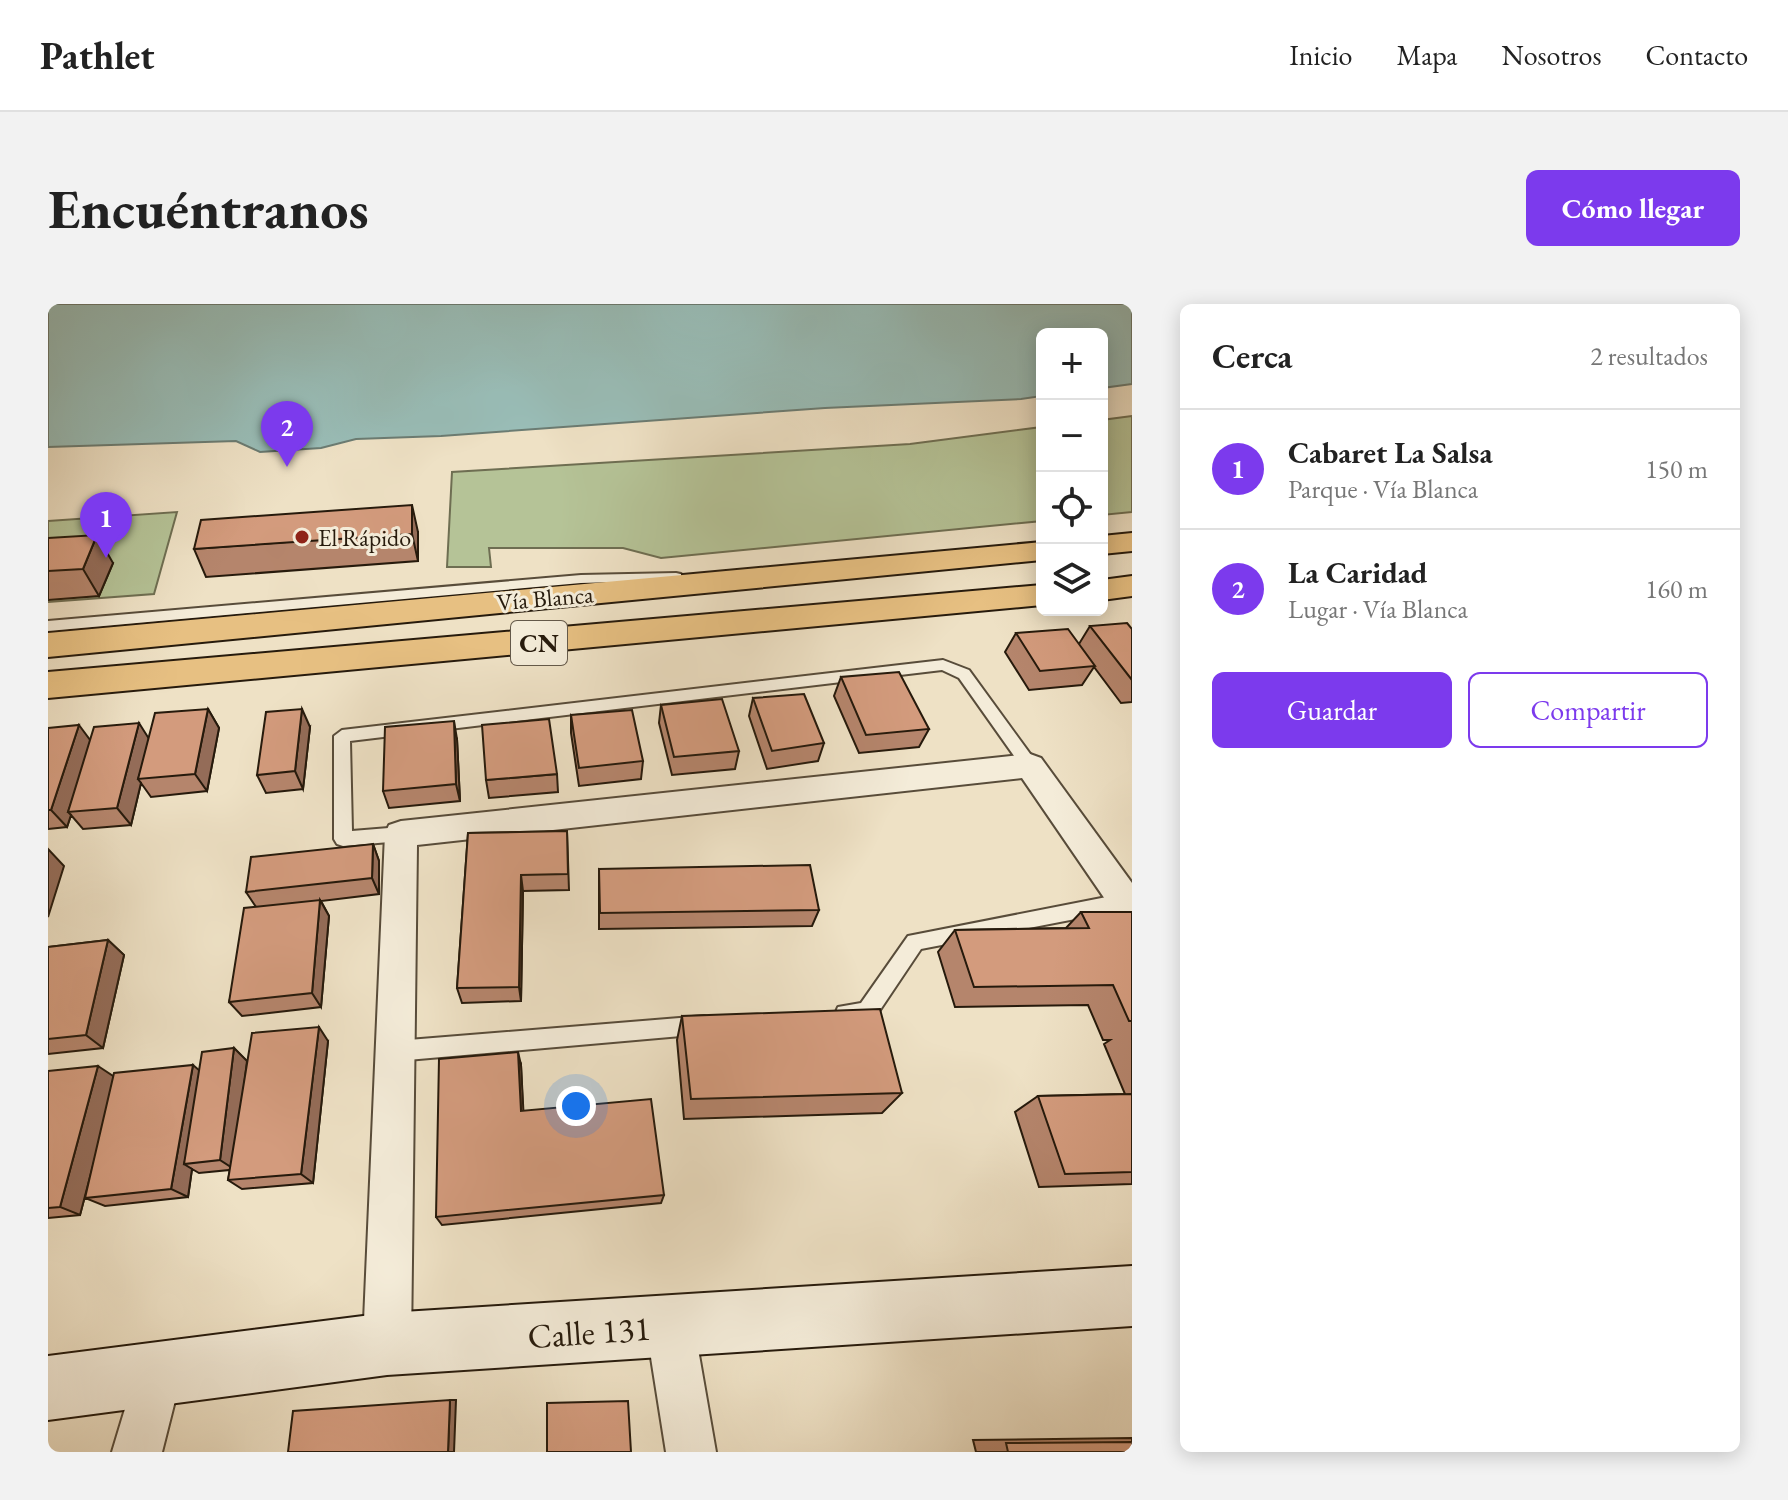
<!DOCTYPE html>
<html lang="es">
<head>
<meta charset="utf-8">
<style>
  body { margin:0; font-family:"EB Garamond",serif; background:#f2f2f2; color:#222 }
  .controls { position:absolute; right:24px; top:24px; display:grid; overflow:hidden; border-radius:12px; box-shadow:0 4px 20px #0003 }
  .controls button { width:72px; height:72px; display:grid; place-items:center; padding:0; border:0; border-bottom:2px solid #e0e0e0; background:#fff; color:#222; font:40px sans-serif }
  .you { position:absolute; left:528px; top:802px; width:28px; height:28px; margin:-20px; border:6px solid #fff; border-radius:50%; background:#1a73e8; box-shadow:0 0 0 12px #1a73e833 }
  .badge { display:grid; place-items:center; width:52px; height:52px; border-radius:50%; background:#7c3aed; color:#fff; font-size:26px; font-weight:700 }
  .pin { position:absolute; translate:-50% -66px; filter:drop-shadow(0 2px 4px #0008) }
  .pin::after { content:''; position:absolute; top:42px; width:28px; height:24px; background:inherit; clip-path:polygon(0 0,100% 0,50% 100%) }
  .list { margin:0; padding:0; list-style:none }
  h2 { display:flex; justify-content:space-between; align-items:center; height:104px; margin:0; padding:0 32px; font-size:34px }
  h2 small { font-size:26px; font-weight:400; color:#767676 }
  .list li { display:grid; grid-template-columns:52px 1fr auto; gap:24px; align-items:center; box-sizing:border-box; height:120px; padding:0 32px; border-top:2px solid #e0e0e0 }
  .list b { display:block; font-size:30px; white-space:nowrap }
  .list p { margin:0; font-size:26px; white-space:nowrap; color:#767676 }
  .list em { font-size:26px; font-style:normal; color:#767676 }
  .actions { display:flex; gap:16px; padding:24px 32px }
  .actions a { flex:1; padding:18px 0; border:2px solid #7c3aed; border-radius:12px; text-align:center; font-size:28px; color:#7c3aed }
  .actions .main { background:#7c3aed; color:#fff }
  .icon { flex:none; width:44px; height:44px; fill:none; stroke:currentColor; stroke-width:2; stroke-linecap:round; stroke-linejoin:round }
  .map { position:relative; flex:none; width:1084px; height:1148px; overflow:hidden; border-radius:12px }
  header { display:flex; align-items:center; gap:48px; box-sizing:border-box; height:112px; padding:0 40px; background:#fff; border-bottom:2px solid #e0e0e0 }
  header strong { font-size:38px }
  nav { display:flex; gap:44px; margin-inline-start:auto; font-size:28px }
  .intro { display:flex; align-items:center; justify-content:space-between; box-sizing:border-box; height:192px; padding:0 48px }
  h1 { margin:0; font-size:56px }
  .button { padding:20px 36px; border-radius:12px; background:#7c3aed; color:#fff; font-size:28px; font-weight:700 }
  main { display:flex; gap:48px; padding:0 48px }
  aside { flex:1; background:#fff; border-radius:12px; box-shadow:0 4px 20px #0003 }
  .map>svg:first-child { display:block }
  .green { fill:#b5c397; stroke:#6e6e52; stroke-width:2 }
  .water { fill:#99bdb7; stroke:#6b7c73; stroke-width:2 }
  .lines { fill:none; stroke-linecap:round; stroke-linejoin:round }
  .lane-casing { stroke:#584c3a; stroke-width:4 }
  .street-casing { stroke:#584c3a; stroke-width:4 }
  .secondary-casing { stroke:#261a0c; stroke-width:4 }
  .highway-casing { stroke:#261a0c; stroke-width:4 }
  .lane { fill:#f4ecd9; fill-rule:evenodd }
  .street { fill:#f4ecd9; fill-rule:evenodd }
  .secondary { fill:#f4ecd9; fill-rule:evenodd }
  .highway { fill:#e7c082; fill-rule:evenodd }
  .wall { fill:#b5856c; stroke:#261a0c; stroke-width:2 }
  .shaded-wall { fill:#946c58; stroke:#261a0c; stroke-width:2 }
  .building { fill:#d39b7d; stroke:#261a0c; stroke-width:2 }
  .poi-dot { fill:#8f2418; stroke:#f4ecd9; stroke-width:3 }
  .labels { text-anchor:middle; dominant-baseline:central; stroke-width:6; stroke-linejoin:round; paint-order:stroke }
  .far-poi-label { font-size:24px; fill:#261a0c; stroke:#f4ecd9; text-anchor:start }
  .far-street-label { font-size:24px; fill:#261a0c; stroke:#f4ecd9 }
  .shield { fill:#f4ecd9; stroke:#64594a; stroke-width:2 }
  .shield-label { font-size:26px; font-weight:bold; fill:#261a0c }
  .near-street-label { font-size:34px; fill:#261a0c; stroke:#f4ecd9 }
</style>
</head>
<body>
<header>
<strong>Pathlet</strong>
<nav><a>Inicio</a><a>Mapa</a><a>Nosotros</a><a>Contacto</a></nav>
</header>
<div class="intro"><h1>Encuéntranos</h1><a class="button">Cómo llegar</a></div>
<main>
<div class="map">
<svg width="1084" height="1148" viewBox="0 0 1084 1148">
  <rect width="100%" height="100%" fill="#eee1c5"/>
  <filter id="stains"><feTurbulence type="fractalNoise" baseFrequency=".0025" numOctaves="4"/><feColorMatrix values="0 0 0 0 .2 0 0 0 0 .09 0 0 0 0 .02 0 0 0 .5 -.17"/></filter>
  <radialGradient id="worn" r=".72"><stop offset=".6" stop-color="#630" stop-opacity="0"/><stop offset="1" stop-color="#630" stop-opacity=".3"/></radialGradient>
  <path class="green" d="M1084 112V208L1054 211V116Z
    M994 123V217L613 254 575 244H441L443 263H399L404 168 862 140Z
    M129 208 106 290 0 298V217Z"/>
  <path class="water" d="M0 0H1084V80L1054 84V30H994V92L973 95 777 104 393 132 308 135 273 144 212 148 188 137 0 143Z"/>
  <g class="lines">
    <defs>
      <path id="lane" d="M628 269 633 270V276L533 279 0 327V317L533 271Z
        M895 356 921 366 988 458 990 462 988 466H976L911 374 894 366 302 437 304 527 353 523 362 530 353 537 295 542 289 540 286 535V432L294 426Z
        M1079 589 1084 591V603L1079 605 873 645 826 715 797 719 790 717 787 710 790 703 813 699 860 632Z
        M656 712 663 714 666 721 663 728 656 730 348 757 341 754 338 747 341 740 348 737Z"/>
      <path id="street" d="M982 450 993 454 1084 579V621L1072 617 974 474 369 541 363 1040 356 1057 339 1064 322 1057 315 1040 337 530 341 521 353 517Z
        M622 998 639 1005 646 1022 668 1148H618L598 1022 605 1005Z
        M110 1045 127 1052 134 1069 114 1148H64L93 1052Z"/>
      <path id="secondary" d="M1084 962V1022L339 1071 0 1116V1052L339 1009Z"/>
      <path id="highway" d="M1084 229V247L1054 250V232Z
        M994 238V256L0 353V329Z
        M1084 272V292L1054 296V276Z
        M994 281V301L0 394V368Z"/>
    </defs>
    <use href="#lane" class="lane-casing"/>
    <use href="#street" class="street-casing"/>
    <use href="#secondary" class="secondary-casing"/>
    <use href="#highway" class="highway-casing"/>
    <use href="#lane" class="lane"/>
    <use href="#street" class="street"/>
    <use href="#secondary" class="secondary"/>
    <use href="#highway" class="highway"/>
  </g>
  <path class="wall" d="M370 228V257L158 273 146 245Z
    M0 234 65 259 51 292 0 296Z
    M1042 322 1084 325V398L1073 399 1046 363 1034 381 981 386 957 348 968 329 1031 340Z
    M793 373 881 425 871 443 811 449 786 392Z
    M705 394 776 439 770 457 719 465 701 412Z
    M613 401 691 447 687 465 624 471 611 419Z
    M160 405 171 424 159 487 103 493 93 479 83 521 35 525 23 511 19 523 0 525V424L42 436 101 434Z
    M523 411 595 457 593 475 531 482 523 429Z
    M262 423 255 485 218 489 209 471Z
    M409 435 412 497 341 504 335 487Z
    M509 470 510 488 441 494 438 476Z
    M519 527 521 586 475 587 473 697 414 699 409 684 420 529Z
    M325 540 331 557V590L273 597 281 612 273 703 194 712 181 698 208 603 198 588Z
    M551 565 771 606 764 622 551 625Z
    M1033 608H1084V880L991 883 967 808 990 792 1077 790 1056 740 1062 736H1055L1040 701 907 703 890 648 907 626 1018 624Z
    M60 636 76 651 55 744 0 750V643Z
    M634 712 854 789 834 809 636 815 629 736Z
    M280 737 265 879 194 885 180 876 182 866 151 869 144 865 140 893 57 902 37 894 43 869 32 911 0 914V767L65 772 151 766 186 744 199 757 197 773Z
    M473 761 475 807 616 891 613 899 394 921 388 913Z
    M1084 1134V1148H928L925 1136Z"/>
  <path class="shaded-wall" d="M364 201 370 228V257L364 230Z
    M49 231 65 259 51 292 35 265Z
    M160 405 171 424 159 487 147 470Z
    M254 405 262 423 255 485 247 467Z
    M406 417 409 435 412 497 408 480Z
    M91 419 103 438 90 475 93 479 83 521 69 504Z
    M31 421 45 440 20 508 23 511 19 523 3 506Z
    M325 540 331 557V590L324 574Z
    M0 545 16 562 0 613Z
    M473 571 475 587 473 697 471 683Z
    M272 596 281 612 273 703 264 689Z
    M60 636 76 651 55 744 38 731Z
    M271 723 280 737 265 879 253 870Z
    M186 744 199 757 186 865 172 856Z
    M470 748 473 761 476 818 473 807Z
    M145 761 159 773 136 860 144 865 140 893 123 885Z
    M50 762 68 774 32 911 12 903Z
    M402 1096H408L406 1148H400Z"/>
  <path class="building" d="M364 201V230L146 245 153 216Z
    M49 231 35 265 0 267V234Z
    M1079 319 1084 325V376L1042 322Z
    M1020 325 1047 362 992 367 968 329Z
    M851 368 881 425 818 431 793 373Z
    M756 390 776 439 724 447 705 394Z
    M674 395 691 447 626 453 613 401Z
    M160 405 147 470 90 475 107 409Z
    M254 405 247 467 209 471 218 408Z
    M584 406 595 457 531 464 523 411Z
    M501 415 509 470 438 476 434 421Z
    M406 417 408 480 335 487 337 423Z
    M91 419 69 504 20 508 46 423Z
    M31 421 3 506H0V424Z
    M519 527 520 570 473 571 471 683 409 684 420 529Z
    M325 540 324 574 198 588 203 553Z
    M762 561 771 606 552 609 551 565Z
    M272 596 264 689 181 698 196 604Z
    M1033 608H1084V717H1081L1065 681 926 683 907 626 1041 624Z
    M60 636 38 731 0 735V643Z
    M832 705 854 789 643 795 634 712Z
    M271 723 253 870 180 876 204 729Z
    M186 744 172 856 136 860 154 748Z
    M470 748 473 807 603 795 616 891 388 913 391 755Z
    M145 761 123 885 37 894 66 769Z
    M50 762 12 903 0 904V767Z
    M1084 790V868L1017 870 990 792Z
    M402 1096 400 1148H240L245 1107Z
    M580 1097 583 1148H499V1099Z
    M1084 1138V1148H960L958 1139Z"/>
  <circle class="poi-dot" cx="254" cy="233" r="8"/>
  <g class="labels">
    <g class="far-poi-label">
      <text x="270" y="233">El Rápido</text>
    </g>
    <g class="far-street-label">
      <text transform="translate(497 294) rotate(-5)">Vía Blanca</text>
    </g>
    <rect class="shield" x="463" y="317" width="56" height="44" rx="6"/>
    <g class="shield-label">
      <text x="491" y="339">CN</text>
    </g>
    <g class="near-street-label">
      <text transform="translate(541 1028) rotate(-4)">Calle 131</text>
    </g>
  </g>
  <rect width="100%" height="100%" filter="url(#stains)"/>
  <rect width="100%" height="100%" fill="url(#worn)"/>
</svg>
<div class="controls">
<button>+</button>
<button>−</button>
<button><svg class="icon" aria-label="locate" viewBox="0 0 24 24"><circle cx="12" cy="12" r="6"/><path d="M12 2v4M12 18v4M2 12h4M18 12h4"/></svg></button>
<button><svg class="icon" aria-label="layers" viewBox="0 0 24 24"><path d="M12 4l9 5-9 5-9-5zM3 14l9 5 9-5"/></svg></button>
</div>
<div class="you"></div>
<div class="pin badge" style="left:58px;top:254px">1</div>
<div class="pin badge" style="left:239px;top:163px">2</div>
</div>
<aside>
<h2>Cerca<small>2 resultados</small></h2>
<ul class="list">
<li><span class="badge">1</span><div><b>Cabaret La Salsa</b><p>Parque · Vía Blanca</p></div><em>150 m</em></li>
<li><span class="badge">2</span><div><b>La Caridad</b><p>Lugar · Vía Blanca</p></div><em>160 m</em></li>
</ul>
<div class="actions"><a class="main">Guardar</a><a>Compartir</a></div>
</aside>
</main>
</body>
</html>
